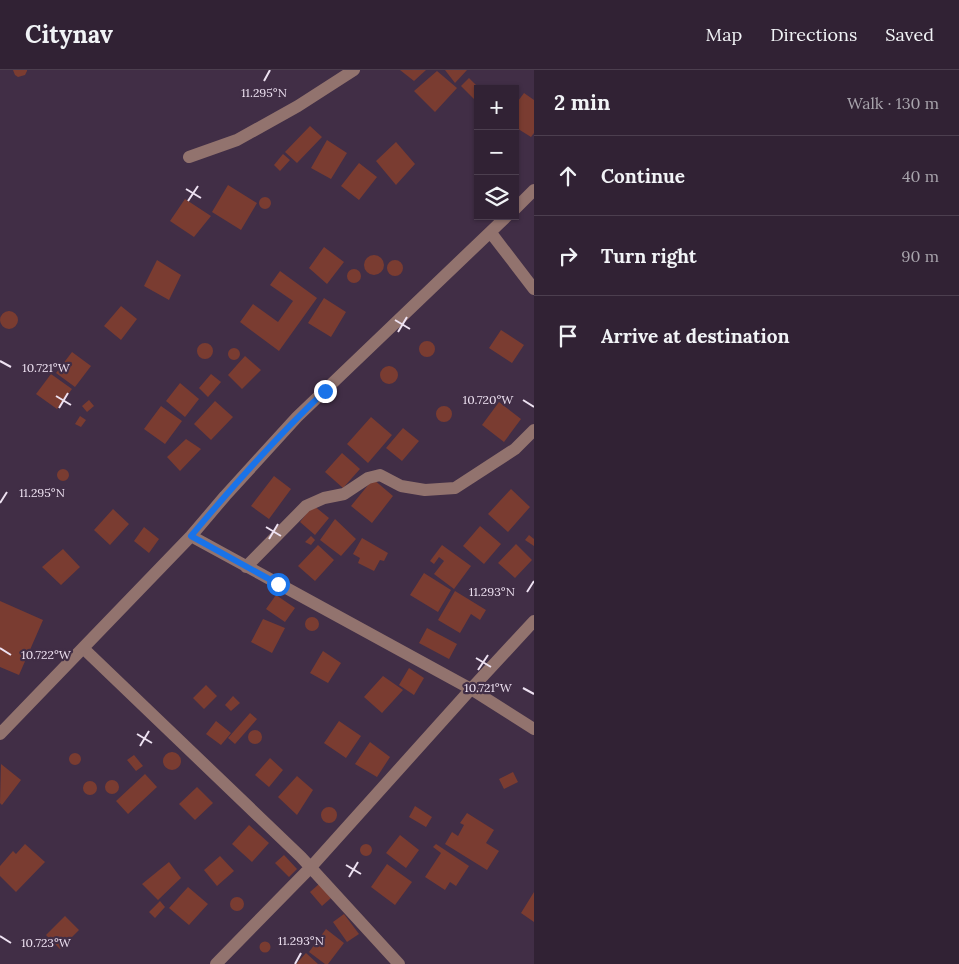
<!DOCTYPE html>
<html lang="en">
<head>
<meta charset="utf-8">
<style>
  body { margin:0; font-family:Lora,serif; background:#392a3c; color:#f1f3f6 }
  .controls { position:absolute; right:15px; top:15px; display:grid; overflow:hidden; border-radius:0px; box-shadow:0 1px 4px #0004 }
  .controls button { width:45px; height:45px; display:grid; place-items:center; padding:0; border:0; border-bottom:1px solid #4c3f4f; background:#312234; color:#f1f3f6; font:25px sans-serif }
  .stop { position:absolute; width:15px; height:15px; margin:-11px; border:4px solid #1a73e8; border-radius:50%; background:#fff }
  .stop.end { background:#1a73e8; border-color:#fff; box-shadow:0 1px 5px #0008 }
  .list { margin:0; padding:0; list-style:none }
  h2 { display:flex; justify-content:space-between; align-items:center; height:65px; margin:0; padding:0 20px; font-size:21px }
  h2 small { font-size:16px; font-weight:400; color:#a8a4ac }
  .list li { display:grid; grid-template-columns:32px 1fr auto; gap:15px; align-items:center; box-sizing:border-box; height:80px; padding:0 20px; border-top:1px solid #4c3f4f }
  .list b { display:block; font-size:19px; white-space:nowrap }
  .list em { font-size:16px; font-style:normal; color:#a8a4ac }
  .icon { flex:none; width:28px; height:28px; fill:none; stroke:currentColor; stroke-width:2; stroke-linecap:round; stroke-linejoin:round }
  .map { position:relative; flex:none; width:534px; height:894px; overflow:hidden }
  header { display:flex; align-items:center; gap:30px; box-sizing:border-box; height:70px; padding:0 25px; background:#312234; border-bottom:1px solid #4c3f4f }
  header strong { font-size:24px }
  nav { display:flex; gap:28px; margin-inline-start:auto; font-size:18px }
  main { display:flex }
  aside { flex:1; background:#312234 }
  .map>svg:first-child { display:block }
  .building { fill:#7a3c31 }
  .lines { fill:none; stroke-linecap:round; stroke-linejoin:round }
  .minor { stroke:#92736e; stroke-width:12 }
  .route { stroke:#1a73e8; stroke-width:6 }
  .ticks { fill:none; stroke:#ede1f1; stroke-width:2 }
  .ticks-label { font-size:12px; text-anchor:middle; fill:#ede1f1; stroke:#412e46; stroke-width:4.5; stroke-linejoin:round; paint-order:stroke }
</style>
</head>
<body>
<header>
<strong>Citynav</strong>
<nav><a>Map</a><a>Directions</a><a>Saved</a></nav>
</header>
<main>
<div class="map">
<svg width="534" height="894" viewBox="0 0 534 894">
  <rect width="100%" height="100%" fill="#412e46"/>
  <path class="building" d="M13 0H27V1L25 5 18 7 15 5Z
    M400 0H426L414 11Z
    M445 0H467L455 13Z
    M437 1 457 18 435 42 414 21Z
    M469 8 480 19H478V27L475 30 461 16Z
    M524 23 534 30V63L531 67 515 57V35Z
    M310 56 322 67 297 93 285 82Z
    M327 70 347 83 331 109 311 98Z
    M396 72 415 94 396 115 376 91Z
    M283 84 290 90 280 101 274 95Z
    M359 93 377 107 359 130 341 116Z
    M228 115 257 133 241 160 212 142Z
    M259 133a6 6 0 1 1 12 0a6 6 0 1 1-12 0Z
    M185 129 211 146 194 167 170 151Z
    M324 177 344 192 327 214 309 198Z
    M364 195a10 10 0 1 1 20 0a10 10 0 1 1-20 0Z
    M157 190 181 205 169 230 144 216Z
    M387 198a8 8 0 1 1 16 0a8 8 0 1 1-16 0Z
    M347 206a7 7 0 1 1 14 0a7 7 0 1 1-14 0Z
    M280 201 317 228 279 281 240 252 253 234 278 252 293 231 270 215Z
    M324 228 346 242 331 267 308 253Z
    M121 236 137 249 121 270 104 256Z
    M0 250a9 9 0 1 1 18 0a9 9 0 1 1-18 0Z
    M501 260 524 275 512 293 489 278Z
    M419 279a8 8 0 1 1 16 0a8 8 0 1 1-16 0Z
    M197 281a8 8 0 1 1 16 0a8 8 0 1 1-16 0Z
    M228 284a6 6 0 1 1 12 0a6 6 0 1 1-12 0Z
    M72 282 91 296 75 317 56 303Z
    M245 286 261 300 242 319 228 305Z
    M380 305a9 9 0 1 1 18 0a9 9 0 1 1-18 0Z
    M51 304 72 319 57 339 36 324Z
    M211 304 221 312 208 327 199 318Z
    M180 313 199 329 185 347 166 331Z
    M89 330 94 336 87 342 82 336Z
    M215 331 233 347 211 370 194 354Z
    M499 332 521 349 504 372 482 355Z
    M436 344a8 8 0 1 1 16 0a8 8 0 1 1-16 0Z
    M161 336 182 351 165 374 144 359Z
    M80 346 86 350 81 357 75 354Z
    M371 347 392 365 368 393 347 374Z
    M403 358 419 371 402 391 386 378Z
    M186 369 201 379 180 401 167 387Z
    M342 383 360 399 343 418 325 402Z
    M57 405a6 6 0 1 1 12 0a6 6 0 1 1-12 0Z
    M274 406 291 419 269 449 251 436Z
    M373 409 393 426 372 453 351 436Z
    M511 419 530 437 508 462 488 444Z
    M313 435 329 448 315 465 300 452Z
    M113 439 129 454 110 475 94 460Z
    M335 449 356 469 341 486 320 470Z
    M480 456 501 474 484 494 463 476Z
    M144 457 159 469 149 483 134 471Z
    M529 465 534 469V476L525 470Z
    M311 466 315 470 311 475 305 472Z
    M362 468 388 483 384 491 380 490 374 501 358 493 360 488 353 484Z
    M516 474 532 490 515 508 498 493Z
    M318 475 334 490 315 511 298 496Z
    M442 475 471 496 454 519 434 504 444 491 439 487 434 494 430 491Z
    M63 479 80 497 61 515 42 497Z
    M424 503 451 520 438 542 410 525Z
    M455 521 486 540 480 550 471 544 460 563 438 550Z
    M276 525 295 538 285 552 266 539Z
    M0 531 43 550 19 605 0 597Z
    M305 554a7 7 0 1 1 14 0a7 7 0 1 1-14 0Z
    M263 549 285 558 272 583 251 572Z
    M427 558 457 574 449 589 419 573Z
    M323 581 341 593 328 613 310 603Z
    M409 598 424 608 414 625 399 615Z
    M383 606 403 620 382 643 364 627Z
    M206 615 217 626 204 639 193 628Z
    M233 626 240 633 231 641 225 635Z
    M250 643 257 649 235 674 228 668Z
    M216 651 231 663 221 675 206 664Z
    M339 651 361 666 346 688 324 673Z
    M248 667a7 7 0 1 1 14 0a7 7 0 1 1-14 0Z
    M370 672 390 687 377 707 355 694Z
    M163 691a9 9 0 1 1 18 0a9 9 0 1 1-18 0Z
    M69 689a6 6 0 1 1 12 0a6 6 0 1 1-12 0Z
    M134 685 143 696 136 701 127 690Z
    M270 688 283 700 269 717 255 705Z
    M1 694 21 710 2 735 0 733Z
    M513 702 518 712 504 719 499 709Z
    M145 704 157 717 128 744 116 731Z
    M297 706 313 720 297 745 278 727Z
    M105 717a7 7 0 1 1 14 0a7 7 0 1 1-14 0Z
    M83 718a7 7 0 1 1 14 0a7 7 0 1 1-14 0Z
    M197 717 213 733 195 750 179 734Z
    M415 736 432 747 426 757 409 747Z
    M321 745a8 8 0 1 1 16 0a8 8 0 1 1-16 0Z
    M467 743 494 760 486 773 499 781 487 800 445 774 452 762 458 766 464 755 460 753Z
    M249 755 269 773 252 792 232 774Z
    M400 765 419 780 406 798 386 783Z
    M360 780a6 6 0 1 1 12 0a6 6 0 1 1-12 0Z
    M25 774 45 792 16 822 0 806V796L13 781 16 784Z
    M436 774 469 796 456 816 450 812 445 820 425 807 441 783 433 777Z
    M284 785 297 799 289 807 275 793Z
    M220 786 234 801 217 816 204 800Z
    M169 792 181 808 158 830 142 814Z
    M387 794 412 812 395 835 371 817Z
    M319 814 331 828 322 836 310 822Z
    M188 817 208 834 189 855 169 838Z
    M534 822V852L521 843Z
    M230 834a7 7 0 1 1 14 0a7 7 0 1 1-14 0Z
    M160 831 165 837 155 848 149 842Z
    M344 844 359 864 347 872 333 852Z
    M65 846 79 860 60 879 46 865Z
    M326 859 344 873 328 894H325L309 882Z
    M259.5 877a5.5 5.5 0 1 1 11 0a5.5 5.5 0 1 1-11 0Z
    M306 883 318 894H296Z"/>
  <g class="lines">
    <path class="minor" d="M189 87 237 70 298 36 354 0
      M515 139 534 120
      M491 163 534 219
      M191 466 471 619 534 659
      M246 497 306 436 324 428 344 424 368 408 380 405 401 416 425 420 455 418 515 379 534 360
      M83 578 301 787 399 894
      M0 664 191 466 225 426 297 347 507 146
      M216 894 311 797 471 619 534 551"/>
  </g>
  <g class="lines">
    <path class="route" d="M278 514 191 466C233 416 277 366 325 321"/>
  </g>
  <path class="ticks" d="M264 11 270 0M186 119 201 128M188 131 198 116M395 250 410 259M398 262 407 247M0 291 11 297M56 326 71 335M523 330 534 337M59 338 68 323M0 433 7 422M266 457 281 466M269 469 278 454M527 522 534 511M0 578 11 585M476 588 491 597M478 600 488 585M523 618 534 624M137 664 152 673M140 676 149 661M346 795 361 804M349 807 358 792M0 866 11 873M295 894 301 883"/>
  <g class="ticks-label">
    <text x="264" y="27">11.295°N</text>
    <text x="46" y="302">10.721°W</text>
    <text x="488" y="334">10.720°W</text>
    <text x="42" y="427">11.295°N</text>
    <text x="492" y="526">11.293°N</text>
    <text x="46" y="589">10.722°W</text>
    <text x="488" y="622">10.721°W</text>
    <text x="301" y="875">11.293°N</text>
    <text x="46" y="877">10.723°W</text>
  </g>
</svg>
<div class="controls">
<button>+</button>
<button>−</button>
<button><svg class="icon" aria-label="layers" viewBox="0 0 24 24"><path d="M12 4l9 5-9 5-9-5zM3 14l9 5 9-5"/></svg></button>
</div>
<div class="stop" style="left:278px;top:514px"></div>
<div class="stop end" style="left:325px;top:321px"></div>
</div>
<aside>
<h2>2 min<small>Walk · 130 m</small></h2>
<ul class="list">
<li><svg class="icon" aria-label="ahead" viewBox="0 0 24 24"><path d="M12 20V5M6 11l6-6 6 6"/></svg><div><b>Continue</b></div><em>40 m</em></li>
<li><svg class="icon" aria-label="right" viewBox="0 0 24 24"><path d="M7 20v-9h11M14 6l5 5-5 5"/></svg><div><b>Turn right</b></div><em>90 m</em></li>
<li><svg class="icon" aria-label="arrive" viewBox="0 0 24 24"><path d="M6 21V4h12l-3 4 3 4H6"/></svg><div><b>Arrive at destination</b></div></li>
</ul>
</aside>
</main>
</body>
</html>
